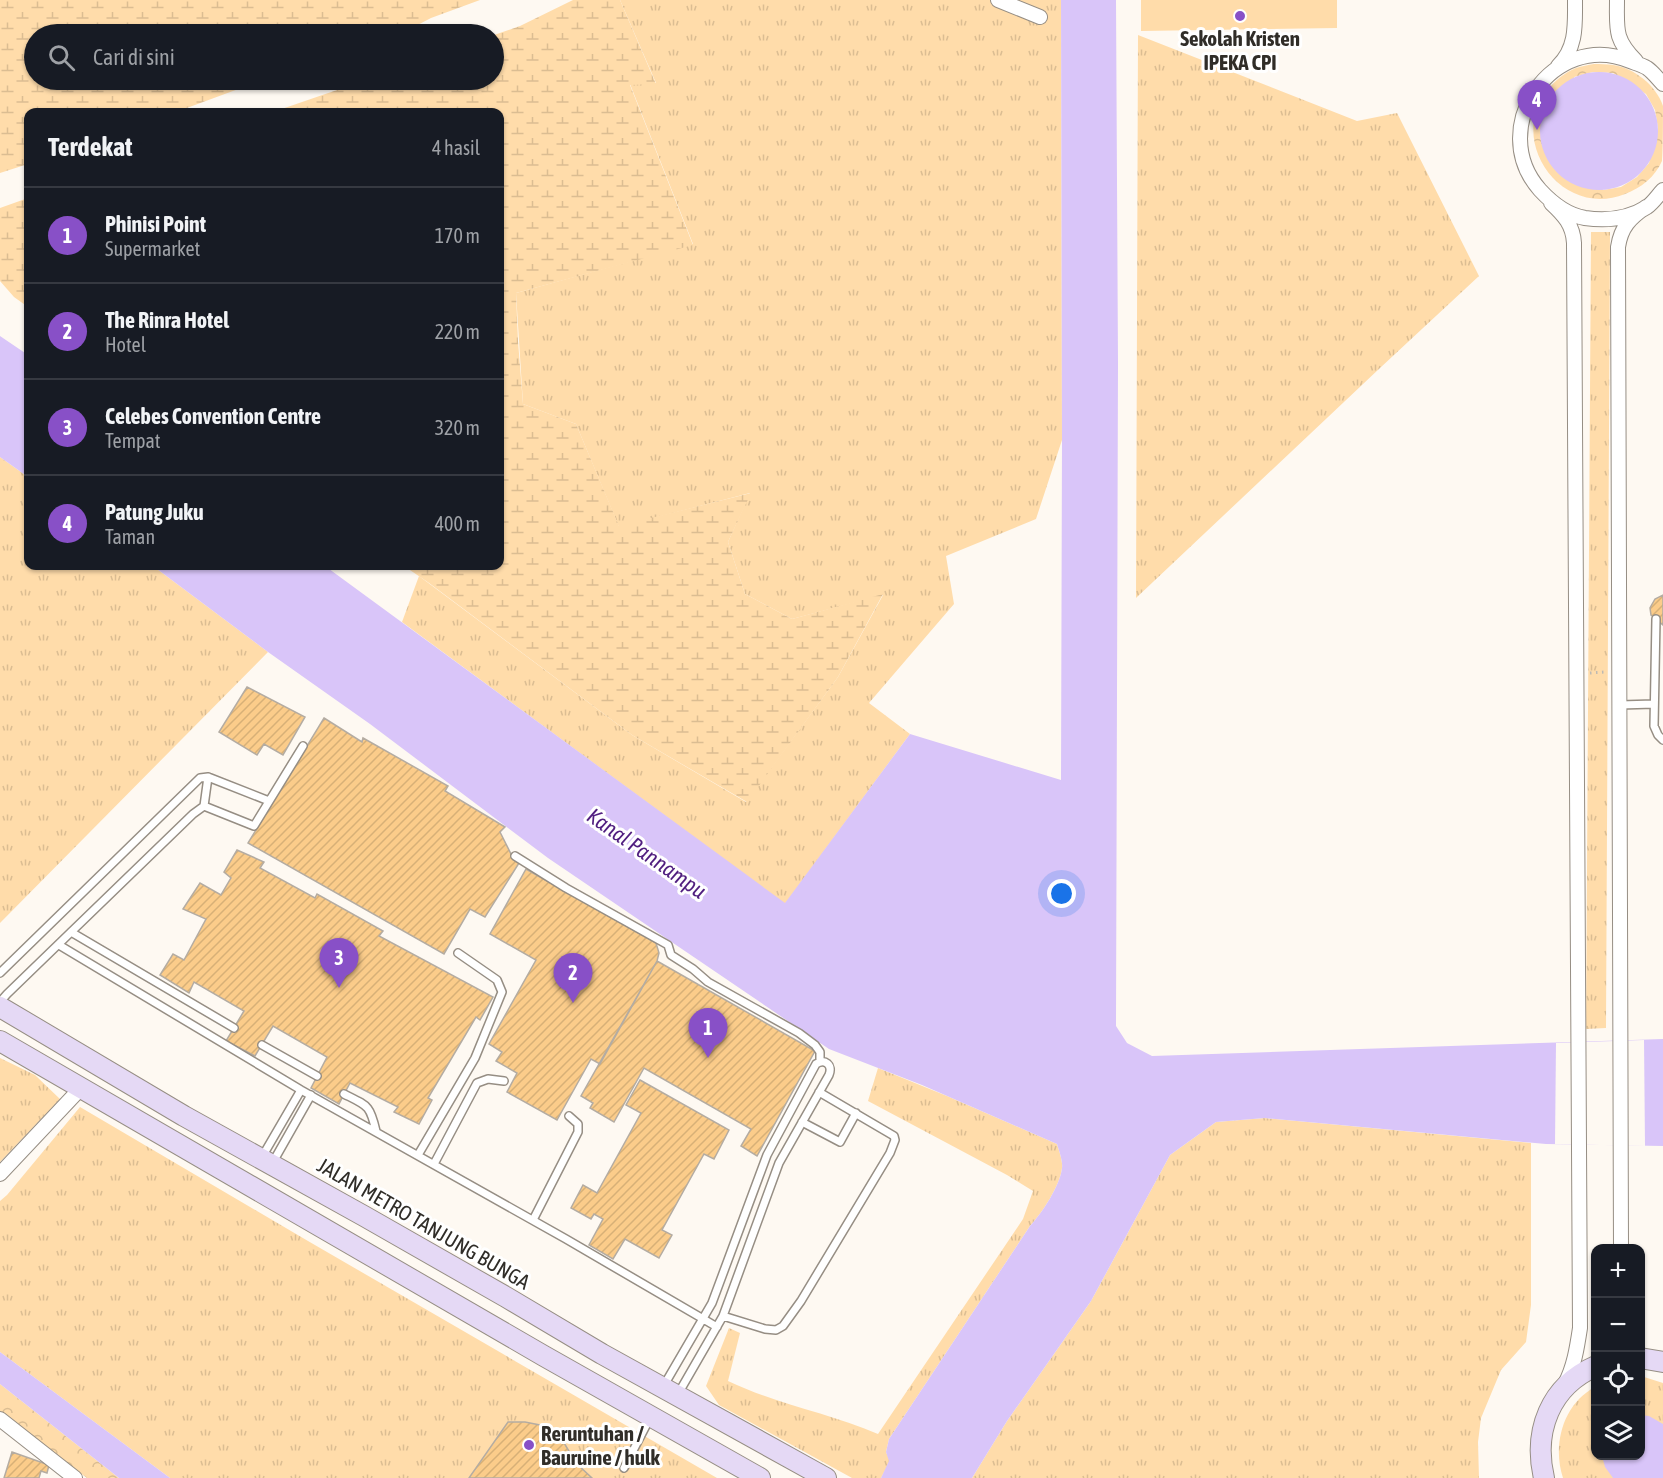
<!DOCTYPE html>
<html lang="id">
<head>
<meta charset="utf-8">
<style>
  body { margin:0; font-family:"Asap Condensed",sans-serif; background:#242831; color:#f1f3f6 }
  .controls { position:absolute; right:18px; bottom:18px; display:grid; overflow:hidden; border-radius:12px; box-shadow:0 2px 4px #0004 }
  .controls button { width:54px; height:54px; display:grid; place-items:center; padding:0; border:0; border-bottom:2px solid #363941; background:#171b24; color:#f1f3f6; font:30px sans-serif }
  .you { position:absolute; left:1062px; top:894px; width:21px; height:21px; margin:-15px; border:4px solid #fff; border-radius:50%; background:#1a73e8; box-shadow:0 0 0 9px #1a73e833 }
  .badge { display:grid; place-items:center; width:39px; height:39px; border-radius:50%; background:#8850c7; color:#fff; font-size:20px; font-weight:700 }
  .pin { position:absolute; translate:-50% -50px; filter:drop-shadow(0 2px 3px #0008) }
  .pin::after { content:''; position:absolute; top:32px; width:21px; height:18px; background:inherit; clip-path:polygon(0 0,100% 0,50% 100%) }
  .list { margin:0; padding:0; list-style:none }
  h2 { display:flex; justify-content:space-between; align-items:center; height:78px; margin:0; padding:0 24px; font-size:26px }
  h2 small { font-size:20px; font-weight:400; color:#9ea1a6 }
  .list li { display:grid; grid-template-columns:39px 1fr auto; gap:18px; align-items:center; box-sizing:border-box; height:96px; padding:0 24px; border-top:2px solid #363941 }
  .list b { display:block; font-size:22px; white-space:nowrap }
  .list p { margin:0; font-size:20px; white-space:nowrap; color:#9ea1a6 }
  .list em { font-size:20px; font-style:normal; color:#9ea1a6 }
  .icon { flex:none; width:33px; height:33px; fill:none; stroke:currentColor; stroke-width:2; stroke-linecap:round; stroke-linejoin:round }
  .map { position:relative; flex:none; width:1663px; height:1478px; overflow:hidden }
  .search { position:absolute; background:#171b24; box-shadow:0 2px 4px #0004; left:24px; top:24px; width:480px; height:66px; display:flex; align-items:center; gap:15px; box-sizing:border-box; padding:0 21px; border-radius:33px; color:#9ea1a6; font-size:22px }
  .panel { position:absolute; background:#171b24; box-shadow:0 2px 4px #0004; left:24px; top:108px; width:480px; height:462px; border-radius:12px }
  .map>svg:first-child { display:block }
  .grass { fill:url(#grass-tufts) }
  .forest { fill:url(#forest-crowns); fill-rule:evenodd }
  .wetland { fill:url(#wetland-marsh) }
  .garden { fill:#ffdcaa }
  .water { fill:#d9c5f9 }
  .pier { fill:#fef9f2 }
  .building { fill:url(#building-hatch); stroke:#b4aca2; stroke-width:1.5 }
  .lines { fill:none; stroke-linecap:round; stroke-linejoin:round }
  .service-casing { stroke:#968e84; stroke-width:10 }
  .minor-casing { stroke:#968e84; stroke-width:16 }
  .secondary-casing { stroke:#968e84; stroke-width:22 }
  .path { stroke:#bdb9b3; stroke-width:3; stroke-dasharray:1.5 4.5; stroke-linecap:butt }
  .service { stroke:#fff; stroke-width:7 }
  .minor { stroke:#fff; stroke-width:14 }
  .secondary { stroke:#e5d9f5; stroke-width:20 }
  .poi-dot { fill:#8850c7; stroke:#fff; stroke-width:2 }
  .labels { text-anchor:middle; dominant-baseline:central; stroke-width:6; stroke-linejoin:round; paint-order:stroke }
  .poi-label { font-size:21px; font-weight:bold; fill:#302d28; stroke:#fff }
  .street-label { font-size:21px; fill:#302d28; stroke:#fff }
  .water-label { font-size:22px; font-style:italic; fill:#501e7f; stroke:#fff }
</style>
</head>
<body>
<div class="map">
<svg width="1663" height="1478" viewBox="0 0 1663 1478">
  <defs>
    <pattern id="grass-tufts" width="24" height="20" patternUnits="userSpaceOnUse" patternTransform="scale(1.5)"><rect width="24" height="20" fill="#ffdcaa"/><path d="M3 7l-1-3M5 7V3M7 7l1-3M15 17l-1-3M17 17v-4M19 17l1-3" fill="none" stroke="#dbbd92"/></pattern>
    <pattern id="forest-crowns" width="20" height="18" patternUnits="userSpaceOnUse" patternTransform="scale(1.5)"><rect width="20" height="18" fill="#ffdcaa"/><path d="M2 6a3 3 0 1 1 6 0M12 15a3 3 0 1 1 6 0" fill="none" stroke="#dbbd92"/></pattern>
    <pattern id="wetland-marsh" width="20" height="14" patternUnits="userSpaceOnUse" patternTransform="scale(1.5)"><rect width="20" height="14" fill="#ffdcaa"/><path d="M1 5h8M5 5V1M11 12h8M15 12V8" fill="none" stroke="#dbbd92"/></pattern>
    <pattern id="building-hatch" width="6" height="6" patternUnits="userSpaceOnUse" patternTransform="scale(1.5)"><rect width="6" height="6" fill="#fbcc8a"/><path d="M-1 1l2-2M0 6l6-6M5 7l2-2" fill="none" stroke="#d7b077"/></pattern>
  </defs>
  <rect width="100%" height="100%" fill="#fef9f2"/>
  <path class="grass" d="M620 0H1061L1062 440 1036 519 946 556 954 604 869 703 910 734 785 904 402 622 419 576 632 735 746 802 838 677 883 595 792 619 745 594 728 542 750 493 619 527 576 424 523 404 516 293 693 244 630 84 656 83Z
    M1138 35 1357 121 1397 113 1479 276 1380 368 1136 598Z
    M1591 232H1610L1606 1028 1586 1029Z
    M0 457 28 477V566H153L268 652 0 923Z
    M0 1058 35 1075 60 1099 0 1162Z
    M878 1068 947 1096 1057 1144C1059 1151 1063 1161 1062 1168 1060 1186 1042 1213 1030 1226L889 1439 886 1452 890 1461 881 1478H852L719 1405 706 1386 729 1328 740 1333 728 1381C776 1404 829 1413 878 1434L1023 1219 1033 1191 1007 1175 868 1101Z
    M80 1107 308 1241 717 1478H170L0 1352V1201L7 1195Z
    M1265 1118 1531 1143V1305L1526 1342 1501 1370 1481 1418 1478 1442 1479 1478H972L1007 1421 1091 1301 1170 1155 1216 1122Z
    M1641 1376 1663 1383V1478H1563C1552 1445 1563 1404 1595 1387L1596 1456H1640Z"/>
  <path class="forest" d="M1594 64C1600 64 1607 64 1613 65 1634 68 1656 85 1663 106 1663 118 1663 152 1662 161 1655 177 1641 188 1625 194 1561 220 1504 139 1550 87 1557 79 1566 72 1576 68 1582 66 1588 65 1594 64ZM1593 72 1613 73 1646 94 1655 110 1658 128 1649 163 1637 177 1621 187 1603 190 1574 77Z
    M0 1384 119 1478H87L0 1413Z"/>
  <path class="wetland" d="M0 0H480L431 18 406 31 394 34H34V80H263L176 112H28V164L0 173Z
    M573 0H620L656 84 630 85 693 245 516 293 518 341 523 404 576 424 619 526 751 493 728 542 745 594 792 619 883 594 838 677 747 802 632 735 429 583 404 566H500V112H273L366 80H494V35L520 26Z
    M28 198V307L14 297 0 281V208Z"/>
  <path class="garden" d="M1141 0H1337V28L1141 31Z"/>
  <path class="water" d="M1061 0H1116L1118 363 1116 1026 1127 1043 1152 1056 1663 1039V1146L1546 1144 1265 1118 1216 1122 1170 1155 1091 1301 1007 1421 972 1478H881L889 1461 886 1452 889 1439 1030 1226C1042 1213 1060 1186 1062 1168 1063 1161 1059 1151 1057 1144L922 1085 829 1049 548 858 370 724 268 652 153 566H325L785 903 910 734 1061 780 1062 440Z
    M1540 131a59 59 0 1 1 118 0a59 59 0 1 1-118 0Z
    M0 336 28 355V477L0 457Z
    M0 1352 170 1478H119L0 1384Z
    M1641 1415 1649 1416 1663 1424V1478H1613L1605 1467 1602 1456H1640Z"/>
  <path class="pier" d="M1644 1040 1645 1146 1555 1144 1556 1043Z"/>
  <path class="building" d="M1663 595V625L1651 615 1650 608 1655 599Z
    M247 687 305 717 283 755 264 744 257 755 219 732Z
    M324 718 362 742 363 738 448 786 445 791 505 827 500 832 514 860 519 863 485 917 470 909 444 954 248 843Z
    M237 850 264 862 260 868 315 898 317 894 383 931 379 936 493 997 480 1020 476 1017 428 1098 432 1100 419 1124 394 1112 398 1107 350 1083 339 1104 311 1088 327 1057 273 1026 255 1056 226 1041 244 1011 194 982 189 993 160 975 173 954 184 960 206 919 183 909 200 883 221 895 231 878 224 872Z
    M526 869 656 943 659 953 657 961 600 1064 591 1059 557 1120 507 1092 517 1073 496 1061 502 1052 489 1044 536 960 490 934Z
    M657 961 815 1051 757 1156 741 1146 751 1129 644 1068 614 1122 590 1108 593 1103 581 1096Z
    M640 1080 729 1130 714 1159 704 1154 662 1230 672 1235 659 1258 625 1239 613 1259 589 1245 603 1219 594 1214 591 1219 571 1208 583 1185 597 1193 641 1113 626 1105Z
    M508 1422H525L545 1426 560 1436 576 1463 592 1478H469Z
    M12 1452 49 1465 47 1473 41 1471 39 1478H4Z"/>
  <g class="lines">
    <defs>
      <path id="service" d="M1656 619 1654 726 1658 735 1663 740
        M1620 705 1654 704
        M204 806 254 826 303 746
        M515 856 566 888 668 945 671 955 693 969 708 982 799 1033 815 1045 820 1052V1061
        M71 932 234 1028
        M59 945 301 1090 566 1239 717 1327
        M0 973 200 778 208 777 269 801
        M0 1002 7 994 193 814 204 806 208 777
        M262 1045 317 1076
        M344 1094C368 1106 370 1105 376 1131
        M802 1122 840 1142 856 1113
        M418 1155 475 1058 502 992 497 980 458 953
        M262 1157 301 1090
        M273 1162 311 1095
        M434 1164 477 1083 488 1079 504 1081
        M533 1220 578 1132V1124L569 1116
        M723 1316 765 1329 776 1330 783 1326 801 1301 890 1153 895 1140 894 1136 819 1092
        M663 1387 712 1303 767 1155 816 1064C825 1058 833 1065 829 1075L779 1163 723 1316 678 1394
        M624 1468 650 1418"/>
      <path id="minor" d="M998 0 1040 17
        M1617 0C1617 29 1614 39 1636 61
        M1558 66C1577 48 1575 24 1575 0
        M1663 84C1658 79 1653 72 1647 68 1642 65 1635 63 1630 61 1553 29 1485 128 1540 190 1552 203 1567 215 1585 218 1606 221 1628 219 1647 207 1653 203 1658 195 1663 190
        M1551 203C1564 215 1573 225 1574 243L1580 1328C1577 1348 1574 1367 1565 1384
        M0 1174 81 1088
        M1621 1248 1618 247C1621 227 1630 218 1646 207
        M0 1419 75 1478"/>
      <path id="secondary" d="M0 1007 184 1116 364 1216 506 1297 602 1354 826 1478
        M0 1041 544 1356 760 1478
        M1640 1358 1663 1362
        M1544 1478C1533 1431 1550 1386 1596 1366"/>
    </defs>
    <use href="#service" class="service-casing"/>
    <use href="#minor" class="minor-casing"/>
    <use href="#secondary" class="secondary-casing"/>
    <path class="path" d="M1590 673 1605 672"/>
    <use href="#service" class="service"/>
    <use href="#minor" class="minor"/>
    <use href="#secondary" class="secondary"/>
  </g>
  <g class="poi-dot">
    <circle cx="1240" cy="16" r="6"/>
    <circle cx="529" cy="1445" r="6"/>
  </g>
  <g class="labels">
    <g class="poi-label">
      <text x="1240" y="38">Sekolah Kristen<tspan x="1240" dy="24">IPEKA CPI</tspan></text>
      <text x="541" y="1433" text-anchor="start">Reruntuhan /<tspan x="541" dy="24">Bauruine / hulk</tspan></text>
    </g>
    <g class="street-label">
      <text transform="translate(424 1223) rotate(30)">JALAN METRO TANJUNG BUNGA</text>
    </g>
    <g class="water-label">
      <text transform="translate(647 853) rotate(35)">Kanal Pannampu</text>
    </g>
  </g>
</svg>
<div class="controls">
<button>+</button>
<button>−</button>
<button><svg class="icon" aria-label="locate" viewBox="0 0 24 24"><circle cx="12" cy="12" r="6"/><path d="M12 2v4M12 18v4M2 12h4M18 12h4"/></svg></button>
<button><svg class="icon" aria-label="layers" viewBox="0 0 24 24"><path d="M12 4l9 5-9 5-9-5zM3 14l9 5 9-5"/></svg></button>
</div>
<div class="you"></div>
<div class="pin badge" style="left:708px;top:1058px">1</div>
<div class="pin badge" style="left:573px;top:1003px">2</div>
<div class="pin badge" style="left:339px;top:988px">3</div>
<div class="pin badge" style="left:1537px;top:130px">4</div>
<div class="search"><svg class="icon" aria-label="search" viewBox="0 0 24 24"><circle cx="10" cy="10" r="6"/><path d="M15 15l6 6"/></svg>Cari di sini</div>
<section class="panel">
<h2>Terdekat<small>4 hasil</small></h2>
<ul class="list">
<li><span class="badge">1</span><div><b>Phinisi Point</b><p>Supermarket</p></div><em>170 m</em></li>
<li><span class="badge">2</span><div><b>The Rinra Hotel</b><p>Hotel</p></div><em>220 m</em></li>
<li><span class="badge">3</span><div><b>Celebes Convention Centre</b><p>Tempat</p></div><em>320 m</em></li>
<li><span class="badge">4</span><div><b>Patung Juku</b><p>Taman</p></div><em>400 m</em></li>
</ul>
</section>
</div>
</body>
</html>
